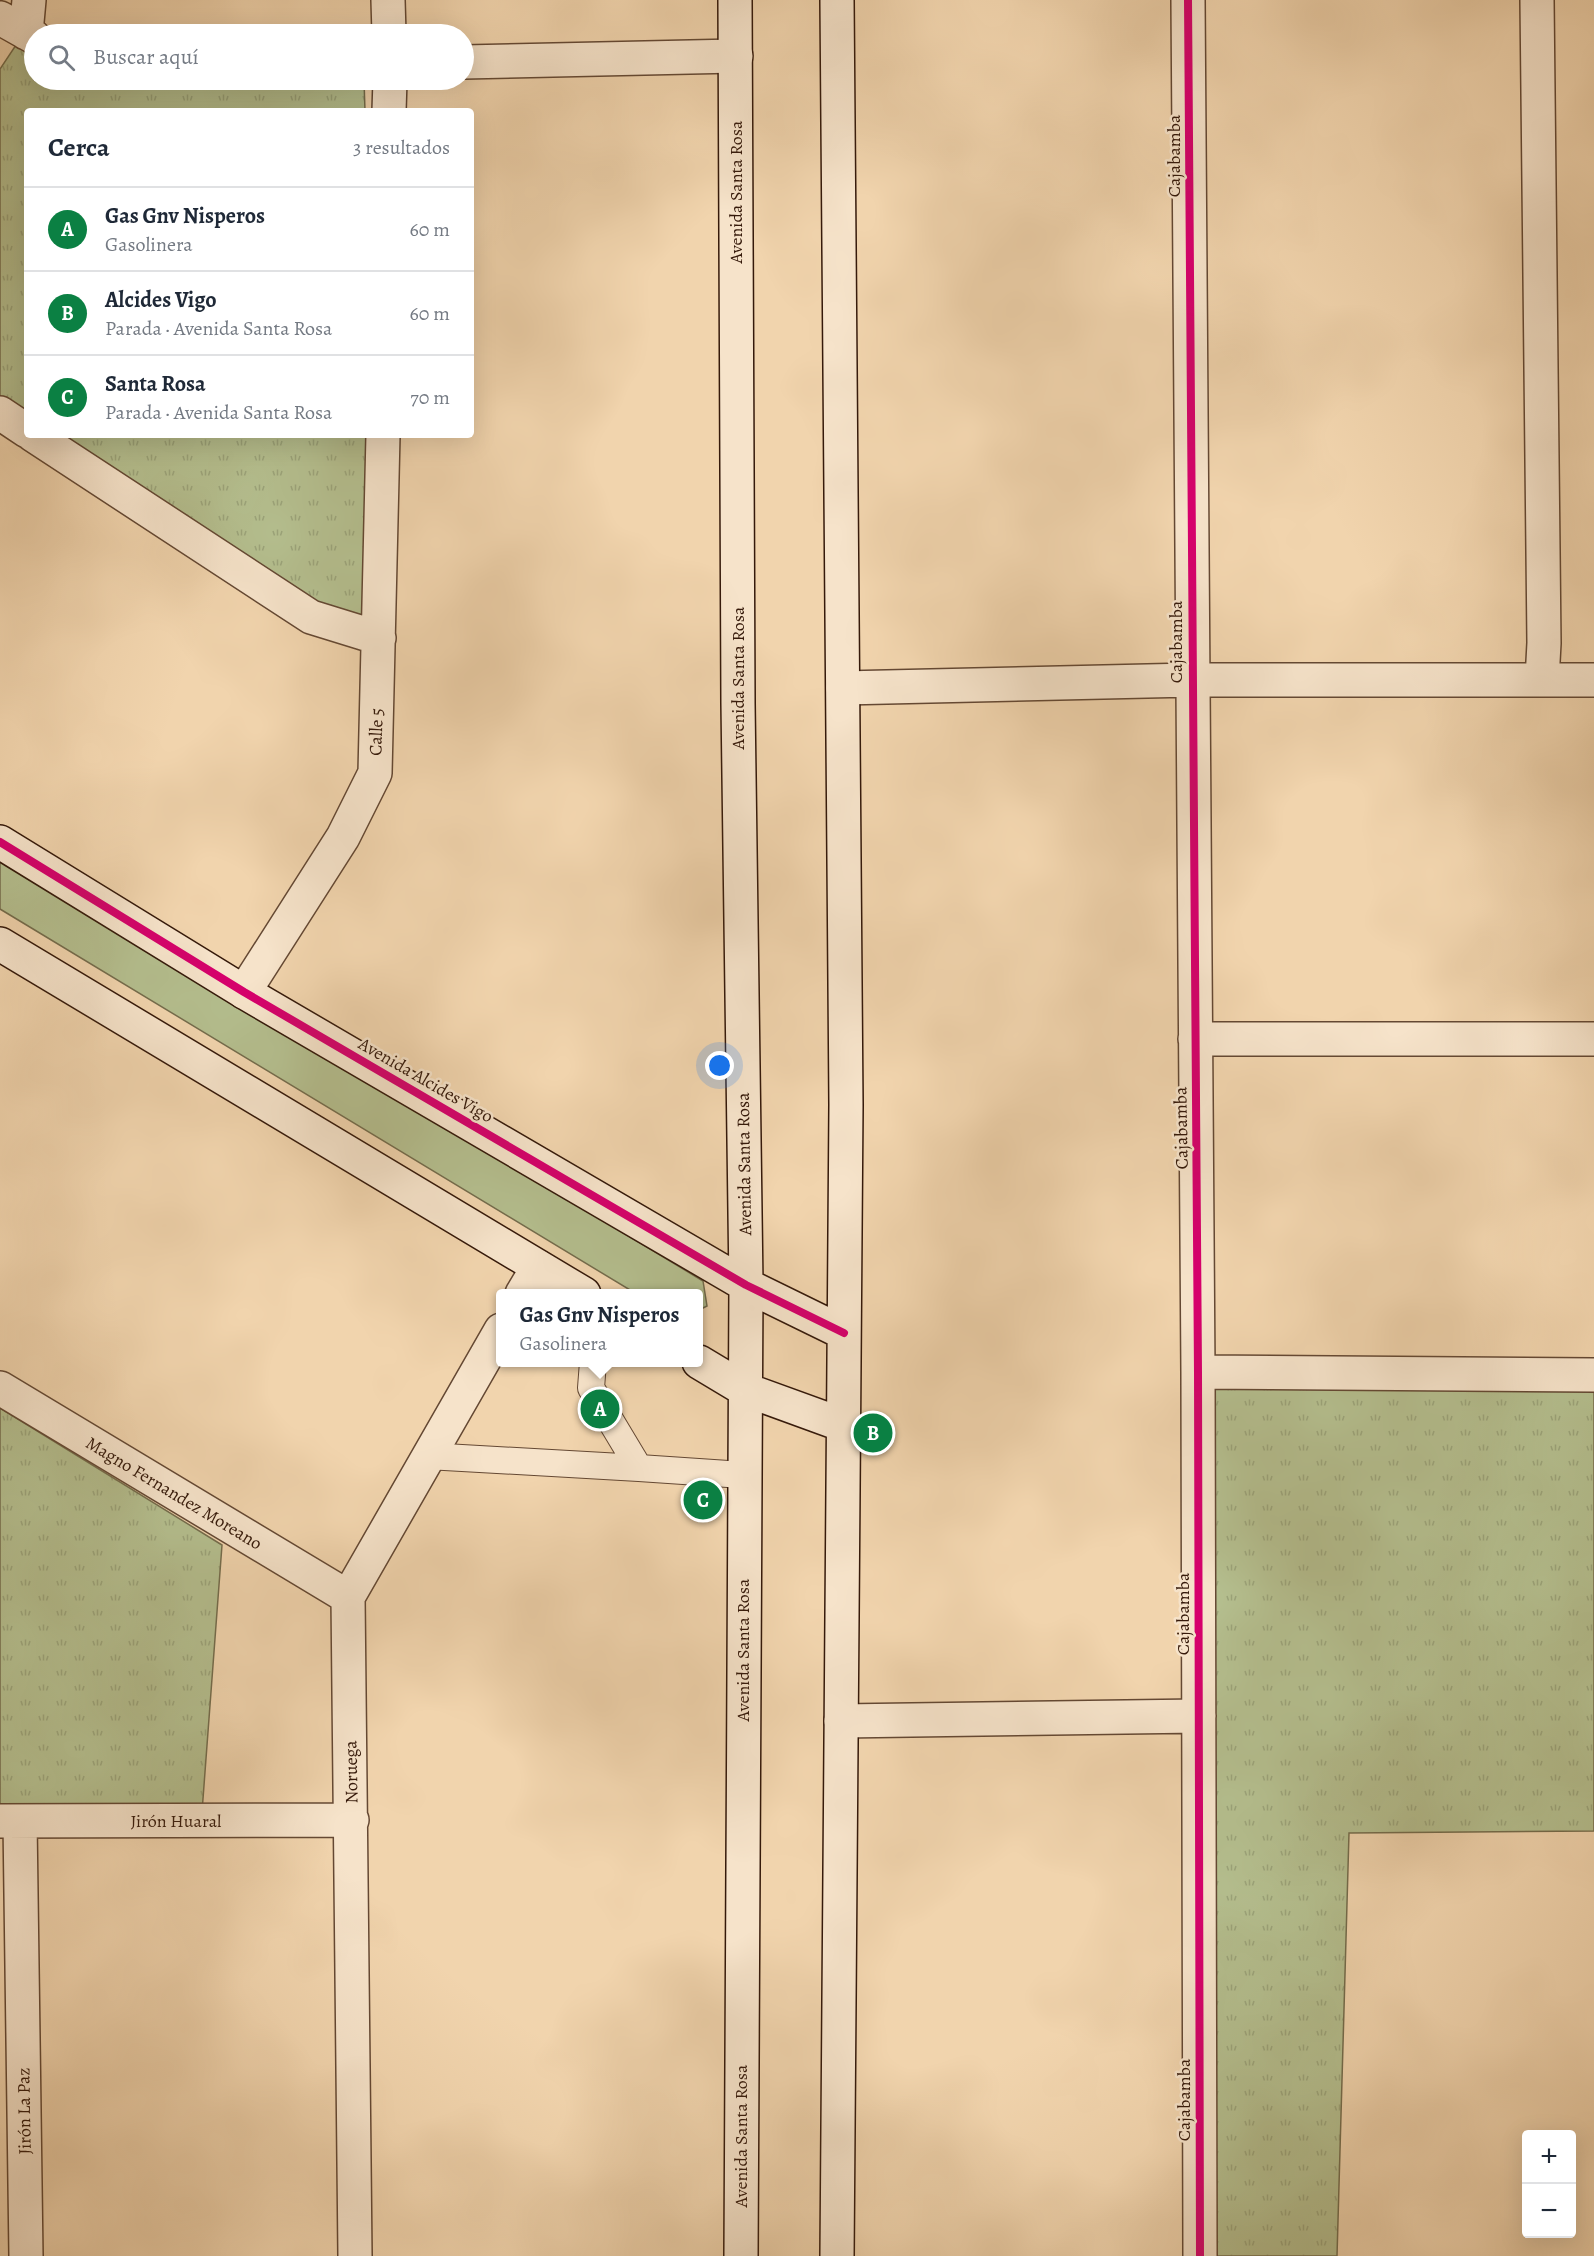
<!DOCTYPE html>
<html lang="es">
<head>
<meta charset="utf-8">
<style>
  body { margin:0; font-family:Alegreya,serif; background:#f6f6f7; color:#1f2937 }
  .controls { position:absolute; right:18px; bottom:18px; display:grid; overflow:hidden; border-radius:6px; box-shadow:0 6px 24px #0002 }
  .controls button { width:54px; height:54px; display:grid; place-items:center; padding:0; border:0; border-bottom:2px solid #e0e1e3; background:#fff; color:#1f2937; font:30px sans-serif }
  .you { position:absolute; left:720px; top:1066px; width:21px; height:21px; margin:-15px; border:4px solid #fff; border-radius:50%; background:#1a73e8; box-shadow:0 0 0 9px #1a73e833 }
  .badge { display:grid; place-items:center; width:39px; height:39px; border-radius:50%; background:#0b8043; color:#fff; font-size:20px; font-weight:700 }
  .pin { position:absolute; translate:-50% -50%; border:3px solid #fff; box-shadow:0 2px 6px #0006 }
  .popup { position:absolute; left:496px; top:1289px; width:207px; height:78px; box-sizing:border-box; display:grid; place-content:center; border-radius:6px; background:#fff; filter:drop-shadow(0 2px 4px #0005); font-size:20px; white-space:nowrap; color:#747a83 }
  .popup b { font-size:22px; color:#1f2937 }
  .popup::after { content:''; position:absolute; left:50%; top:100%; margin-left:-12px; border:12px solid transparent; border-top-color:#fff }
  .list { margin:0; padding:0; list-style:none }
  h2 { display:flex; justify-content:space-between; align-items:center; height:78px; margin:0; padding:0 24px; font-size:26px }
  h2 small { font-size:20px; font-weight:400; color:#747a83 }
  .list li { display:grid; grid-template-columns:39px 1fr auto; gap:18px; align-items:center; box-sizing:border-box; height:84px; padding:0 24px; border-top:2px solid #e0e1e3 }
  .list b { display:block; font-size:22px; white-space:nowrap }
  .list p { margin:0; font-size:20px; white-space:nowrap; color:#747a83 }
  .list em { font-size:20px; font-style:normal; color:#747a83 }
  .icon { flex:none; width:33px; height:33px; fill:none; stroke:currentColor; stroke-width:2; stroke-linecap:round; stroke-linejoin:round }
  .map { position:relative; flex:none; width:1594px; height:2256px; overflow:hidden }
  .search { position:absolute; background:#fff; box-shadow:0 6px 24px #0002; left:24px; top:24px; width:450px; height:66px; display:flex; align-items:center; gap:15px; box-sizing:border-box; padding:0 21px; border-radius:33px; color:#747a83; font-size:22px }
  .panel { position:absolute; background:#fff; box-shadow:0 6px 24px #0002; left:24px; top:108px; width:450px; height:330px; border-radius:6px }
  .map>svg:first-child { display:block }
  .green { fill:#b4be8e; stroke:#746c4c; stroke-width:1.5 }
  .park { fill:url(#park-tufts); stroke:#746c4c; stroke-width:1.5 }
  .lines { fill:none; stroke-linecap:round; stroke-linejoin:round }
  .lane-casing { stroke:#644833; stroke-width:28 }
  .street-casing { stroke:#644833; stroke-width:36 }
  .secondary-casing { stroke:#35190a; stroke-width:36 }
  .lane { stroke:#f6e3ca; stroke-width:26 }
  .street { stroke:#f6e3ca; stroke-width:33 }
  .secondary { stroke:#f6e3ca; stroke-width:33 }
  .cycleway-casing { stroke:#f6e3ca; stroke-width:11 }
  .cycleway { stroke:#d6006c; stroke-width:8 }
  .labels { text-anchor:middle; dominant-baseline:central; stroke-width:5; stroke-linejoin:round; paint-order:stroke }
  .street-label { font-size:18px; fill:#35190a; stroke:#f6e3ca }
</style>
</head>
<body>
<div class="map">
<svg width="1594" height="2256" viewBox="0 0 1594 2256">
  <defs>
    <pattern id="park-tufts" width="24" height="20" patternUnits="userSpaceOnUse" patternTransform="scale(1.5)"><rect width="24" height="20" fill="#b4be8e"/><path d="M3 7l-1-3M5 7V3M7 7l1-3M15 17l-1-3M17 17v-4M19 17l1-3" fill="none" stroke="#9ba379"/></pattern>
  </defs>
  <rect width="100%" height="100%" fill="#f1d4ad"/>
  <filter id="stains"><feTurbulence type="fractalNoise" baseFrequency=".00333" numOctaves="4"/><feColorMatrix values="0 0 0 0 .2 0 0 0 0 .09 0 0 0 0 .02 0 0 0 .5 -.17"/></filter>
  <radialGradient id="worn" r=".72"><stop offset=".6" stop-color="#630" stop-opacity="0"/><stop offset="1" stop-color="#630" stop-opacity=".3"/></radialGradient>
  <path class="green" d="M0 856 703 1281 707 1306 699 1310V1294L635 1293 0 909Z"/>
  <path class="park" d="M18 42 34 50V80H364L365 111H27V420L0 402V69Z
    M50 435H369L371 628 310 607Z
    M1198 1372 1594 1375V1831L1349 1833 1337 2256H1200Z
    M0 1408 222 1545 202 1812 0 1807Z"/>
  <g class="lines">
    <defs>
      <path id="lane" d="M593 1362 591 1388 639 1468 743 1475
        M427 1456 639 1468"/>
      <path id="street" d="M388 0 389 34
        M1188 0 1198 1372 1200 2256
        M1537 0 1544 643 1542 680
        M0 18 34 37
        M26 33 29 0
        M464 62 736 56
        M389 111 390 80
        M0 413 27 431
        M33 435 311 617 379 638
        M843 688 1191 680H1594
        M244 992 343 837 375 773 383 435
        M1195 1039H1594
        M522 1294 538 1267
        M1198 1372 1594 1375
        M0 1388 348 1597
        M841 1721 1199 1716
        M0 1821 352 1820
        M20 1821 26 2256
        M355 2256 348 1597 501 1330"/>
      <path id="secondary" d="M735 0 738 703 746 1285 741 2256
        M0 842 244 992 746 1285 844 1333
        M0 944 584 1294
        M699 1362 744 1389 843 1425
        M837 2256 846 1105 837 0"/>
    </defs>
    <use href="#lane" class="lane-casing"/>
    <use href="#street" class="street-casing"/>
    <use href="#secondary" class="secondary-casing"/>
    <use href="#lane" class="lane"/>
    <use href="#street" class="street"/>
    <use href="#secondary" class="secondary"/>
    <defs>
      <path id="cycleway" d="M1188 0 1198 1372 1200 2256
        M0 842 244 992 746 1285 844 1333"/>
    </defs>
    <use href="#cycleway" class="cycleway-casing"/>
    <use href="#cycleway" class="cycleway"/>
  </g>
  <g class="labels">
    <g class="street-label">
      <text transform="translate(1174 156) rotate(-90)">Cajabamba</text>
      <text transform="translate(736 192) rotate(-90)">Avenida Santa Rosa</text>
      <text transform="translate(1176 642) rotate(-90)">Cajabamba</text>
      <text transform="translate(738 678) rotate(-90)">Avenida Santa Rosa</text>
      <text transform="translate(376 732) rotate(-88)">Calle 5</text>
      <text transform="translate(426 1080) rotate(30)">Avenida Alcides Vigo</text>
      <text transform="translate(1181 1128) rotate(-91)">Cajabamba</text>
      <text transform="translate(744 1164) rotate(-91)">Avenida Santa Rosa</text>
      <text transform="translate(174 1493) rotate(31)">Magno Fernandez Moreano</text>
      <text transform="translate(1183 1614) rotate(-90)">Cajabamba</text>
      <text transform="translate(743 1650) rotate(-90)">Avenida Santa Rosa</text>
      <text transform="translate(351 1772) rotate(-91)">Noruega</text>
      <text x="176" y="1821">Jirón Huaral</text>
      <text transform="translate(1184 2100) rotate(-90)">Cajabamba</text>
      <text transform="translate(24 2111) rotate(-91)">Jirón La Paz</text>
      <text transform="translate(741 2136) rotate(-90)">Avenida Santa Rosa</text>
    </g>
  </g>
  <rect width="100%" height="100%" filter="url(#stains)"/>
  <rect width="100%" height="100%" fill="url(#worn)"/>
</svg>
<div class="controls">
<button>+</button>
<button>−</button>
</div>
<div class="you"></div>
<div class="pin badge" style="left:600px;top:1409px">A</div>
<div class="popup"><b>Gas Gnv Nisperos</b>Gasolinera</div>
<div class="pin badge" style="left:873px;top:1433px">B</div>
<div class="pin badge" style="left:703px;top:1500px">C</div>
<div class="search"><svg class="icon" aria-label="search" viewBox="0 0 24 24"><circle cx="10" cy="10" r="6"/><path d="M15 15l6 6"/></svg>Buscar aquí</div>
<section class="panel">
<h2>Cerca<small>3 resultados</small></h2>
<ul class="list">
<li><span class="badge">A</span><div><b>Gas Gnv Nisperos</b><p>Gasolinera</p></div><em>60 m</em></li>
<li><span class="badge">B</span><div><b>Alcides Vigo</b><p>Parada · Avenida Santa Rosa</p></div><em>60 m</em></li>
<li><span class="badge">C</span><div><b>Santa Rosa</b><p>Parada · Avenida Santa Rosa</p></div><em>70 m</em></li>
</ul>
</section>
</div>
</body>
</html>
